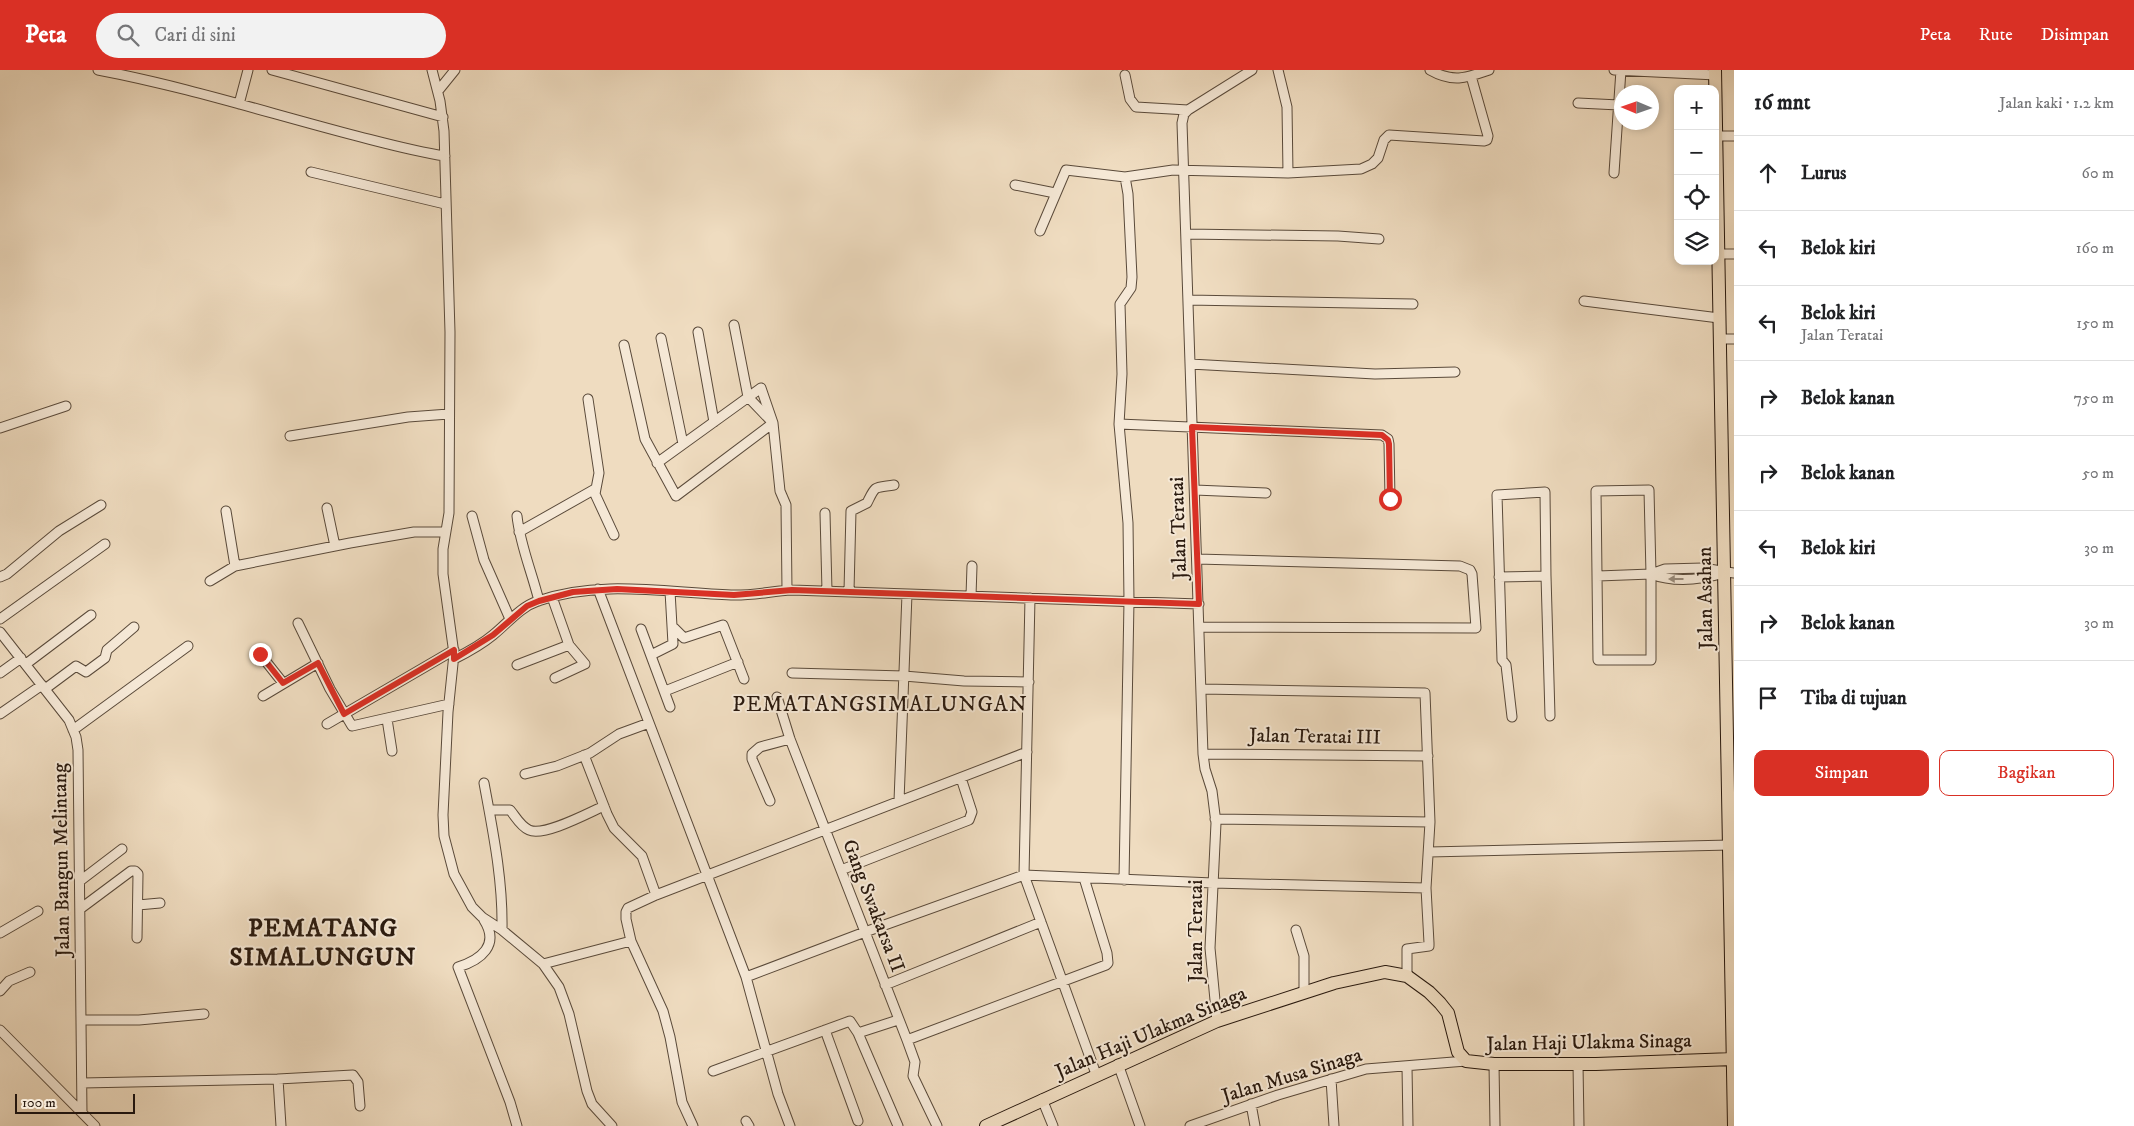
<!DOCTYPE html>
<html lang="id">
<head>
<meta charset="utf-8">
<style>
  body { margin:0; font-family:"IM FELL DW Pica",serif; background:#f2f2f2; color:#202124 }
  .controls { position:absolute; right:15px; top:15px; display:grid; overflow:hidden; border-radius:10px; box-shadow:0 2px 8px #0003 }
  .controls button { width:45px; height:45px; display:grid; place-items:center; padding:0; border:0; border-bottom:1px solid #e0e0e0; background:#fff; color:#202124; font:25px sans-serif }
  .compass { position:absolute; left:1614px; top:15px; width:45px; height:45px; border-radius:50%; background:#fff; box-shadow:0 2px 8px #0003; rotate:272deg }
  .scale { position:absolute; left:15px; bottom:12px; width:120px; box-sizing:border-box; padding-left:5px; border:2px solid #29190e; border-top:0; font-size:14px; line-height:18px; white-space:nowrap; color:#29190e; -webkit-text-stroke:4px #f5e8d6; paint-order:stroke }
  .stop { position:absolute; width:15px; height:15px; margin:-11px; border:4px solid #d93025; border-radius:50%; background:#fff }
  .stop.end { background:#d93025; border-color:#fff; box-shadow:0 1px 5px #0008 }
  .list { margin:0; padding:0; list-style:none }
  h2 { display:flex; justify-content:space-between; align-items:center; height:65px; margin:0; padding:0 20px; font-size:21px }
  h2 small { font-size:16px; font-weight:400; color:#757577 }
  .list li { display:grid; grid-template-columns:32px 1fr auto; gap:15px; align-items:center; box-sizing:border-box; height:75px; padding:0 20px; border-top:1px solid #e0e0e0 }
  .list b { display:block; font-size:19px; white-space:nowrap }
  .list p { margin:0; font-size:16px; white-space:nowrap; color:#757577 }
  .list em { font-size:16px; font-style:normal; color:#757577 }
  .actions { display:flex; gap:10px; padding:15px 20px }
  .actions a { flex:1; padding:11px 0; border:1px solid #d93025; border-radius:10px; text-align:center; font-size:18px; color:#d93025 }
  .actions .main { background:#d93025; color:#fff }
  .icon { flex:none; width:28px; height:28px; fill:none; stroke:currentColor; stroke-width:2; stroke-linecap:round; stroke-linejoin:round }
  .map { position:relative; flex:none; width:1734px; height:1056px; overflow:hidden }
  header { display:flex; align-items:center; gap:30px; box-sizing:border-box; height:70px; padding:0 25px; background:#d93025; color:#fff }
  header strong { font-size:24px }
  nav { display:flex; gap:28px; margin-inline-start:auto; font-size:18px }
  .search { width:350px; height:45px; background:#f2f2f2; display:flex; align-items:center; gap:12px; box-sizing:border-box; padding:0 18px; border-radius:28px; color:#757577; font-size:19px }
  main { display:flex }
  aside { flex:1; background:#fff }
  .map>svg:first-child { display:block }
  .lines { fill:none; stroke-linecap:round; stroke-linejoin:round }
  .street-casing { stroke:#5a4a3a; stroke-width:11 }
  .primary-casing { stroke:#29190e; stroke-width:14 }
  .street { stroke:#f5e8d6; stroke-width:9 }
  .primary { stroke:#efdcc0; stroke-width:12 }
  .oneway { fill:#998b7c }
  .route { stroke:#d93025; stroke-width:6 }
  .labels { text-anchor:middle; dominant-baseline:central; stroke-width:4; stroke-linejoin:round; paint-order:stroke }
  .street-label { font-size:20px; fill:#29190e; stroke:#f5e8d6 }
  .quarter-label { font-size:22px; letter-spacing:1px; fill:#29190e; stroke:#f5e8d6 }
  .district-label { font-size:25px; font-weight:bold; letter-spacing:1px; fill:#29190e; stroke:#f5e8d6 }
</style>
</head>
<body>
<header>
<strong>Peta</strong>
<div class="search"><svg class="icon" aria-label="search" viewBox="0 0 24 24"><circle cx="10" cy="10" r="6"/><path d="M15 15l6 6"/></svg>Cari di sini</div>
<nav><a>Peta</a><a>Rute</a><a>Disimpan</a></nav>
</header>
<main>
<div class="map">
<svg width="1734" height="1056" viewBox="0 0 1734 1056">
  <rect width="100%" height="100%" fill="#efdcc0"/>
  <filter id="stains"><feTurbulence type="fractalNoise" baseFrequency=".004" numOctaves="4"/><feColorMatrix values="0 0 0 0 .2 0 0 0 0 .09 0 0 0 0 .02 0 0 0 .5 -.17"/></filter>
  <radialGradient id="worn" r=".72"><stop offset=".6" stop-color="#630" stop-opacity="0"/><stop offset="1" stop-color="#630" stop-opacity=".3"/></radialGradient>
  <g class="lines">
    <defs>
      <path id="street" d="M98 0C183 16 265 42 349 64 381 72 412 81 445 86
        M272 0 443 47
        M432 0 440 31 444 61 450 262 449 443 443 479V504L454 584 448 642 443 745 444 766 454 804 472 837 482 847 502 860 543 894 559 917 569 944 587 1021 592 1034 612 1056
        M1278 0 1287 37 1288 103
        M1430 0C1453 13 1466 8 1489 0
        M1614 0 1716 5
        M1125 5 1130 29 1136 37 1188 40
        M438 21 455 0
        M1578 33 1619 35
        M239 34 248 0
        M1716 66H1734
        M311 102 445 134
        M1614 103 1621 0
        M1015 115 1055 123
        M1040 161 1066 100 1125 107 1173 100 1288 103 1361 99 1372 94 1378 88 1384 70 1389 65 1484 71 1487 70 1488 66 1471 6
        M1186 164 1338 166 1379 169
        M1718 184H1734
        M1188 230 1413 234
        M1584 231 1719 248
        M698 262 714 352
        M661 268 683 374
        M1720 269H1734
        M624 275 645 369 676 426 773 353 748 327 734 255
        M1190 294 1375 304 1455 302
        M588 329 599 403 595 424 614 465
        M1119 354 1122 304 1120 234 1131 218 1132 207 1128 124 1125 107
        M0 358 66 336
        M290 366 408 347 449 344
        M657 393 761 318 773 353 780 421 786 435 787 520
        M1195 420 1266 423
        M327 438 335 476
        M226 441 235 496
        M825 443 827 521
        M472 446 484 490 510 549
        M517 446C520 475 532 502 539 531
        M519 462 595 419
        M1197 489 1460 496 1470 500 1472 504 1476 558 1200 557
        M1724 503C1700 510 1675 513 1651 504L1665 499 1703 498 1734 503
        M1546 506 1550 646
        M1598 506 1651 504 1649 420 1596 421 1598 590H1651V504
        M0 507 7 504 59 461 101 435
        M1499 507 1546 506 1545 422 1497 425 1502 590 1506 595 1512 647
        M210 511 235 496 350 473 414 462H445
        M598 519 746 907 778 1024 790 1056
        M849 521 851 441 867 433C876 415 873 418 894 415
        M971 526 972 496
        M552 527 569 575 585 594 555 608
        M1030 528 1024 805 1096 1004
        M0 549 105 474
        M298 553 330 619 352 656 449 634
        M674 558 684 568 723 555 744 609
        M641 559 670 637
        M0 562 69 650 76 667 78 680 82 1043
        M260 584 283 613
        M651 585 673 574 670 521
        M454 589C468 582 481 575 493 565 508 553 520 537 538 531 600 509 668 523 731 525 751 526 772 521 792 520L1199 534
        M26 594 91 545
        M517 595 569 575
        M0 603 21 588
        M792 603 904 606 964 611 1029 612
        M45 619 76 596 86 602 105 588 107 580 134 557
        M1202 619 1425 623 1430 752 1426 818 1429 873V876L1407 879V906
        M665 621 738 592
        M263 626 318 593
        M777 627 790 669 907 970 915 992 913 1006 937 1056
        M0 644 42 615
        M387 649 392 681
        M327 654 454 580
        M73 660 188 576
        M1203 684 1428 686
        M584 685 607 744 614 758 642 786 656 825
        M525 704 557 696 590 683 619 664 649 653
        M484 713C493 762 503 810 502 860
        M770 731 752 689V684L760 677 790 669
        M899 731 907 524
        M489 740H510C516 747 520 756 529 760 544 767 588 743 604 736
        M1215 749 1430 752
        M1429 782 1730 775
        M841 800 969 750 972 742 961 708
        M1124 810 1129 531 1128 453 1119 354 1382 365 1388 369 1389 374 1390 429
        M80 811 122 779
        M138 835 160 833
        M80 839 131 801H135L138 804 137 868
        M484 850C500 875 481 890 458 897L510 1032 517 1056
        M1296 860 1304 886V922
        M0 863 38 841
        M543 894 631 871
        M746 907 865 862 1024 805 1213 813 1426 818
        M885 915 1041 852
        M0 921 9 911 30 902
        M81 950H139L204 944
        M1217 951 1210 878 1216 753 1212 721 1205 699 1203 684 1182 53 1184 44 1188 40 1252 0
        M0 960 95 1056
        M825 960 858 1051
        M858 963 898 950
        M907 970 1106 895 1108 893 1107 883 1084 808
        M1118 994 1140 1056
        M1494 994 1495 1056
        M1578 994 1579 1056
        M1407 997 1408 1056
        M713 1001 850 951 858 963 898 1056
        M278 1009 281 1056
        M1331 1009 1334 1056
        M82 1013 278 1009 353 1005 358 1012 360 1036
        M1042 1029 1053 1056
        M1251 1034 1255 1056
        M746 1051 749 1056
        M693 1056 682 1032 670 967 663 941 631 871 626 849V842L628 838 656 825 1027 682
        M1190 1056 1278 1025 1366 999 1466 991"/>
      <path id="primary" d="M1715 0 1734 1056
        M986 1056 1217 951 1334 913 1385 902 1407 906 1429 922 1440 933 1448 943 1458 982 1466 991 1494 994H1596L1733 989"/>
    </defs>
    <use href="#street" class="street-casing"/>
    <use href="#primary" class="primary-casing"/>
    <use href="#street" class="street"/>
    <use href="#primary" class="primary"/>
  </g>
  <defs><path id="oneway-solid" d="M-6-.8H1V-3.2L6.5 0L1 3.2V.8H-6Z" transform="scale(1.25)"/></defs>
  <use class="oneway" href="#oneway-solid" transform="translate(1676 509) rotate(-180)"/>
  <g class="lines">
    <path class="route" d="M260 584 283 613 318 593 344 644 454 580V589L493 565 527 536 539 531 573 522 617 519 734 525 792 520 1199 534 1192 357 1382 365 1388 370 1389 374 1390 429"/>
  </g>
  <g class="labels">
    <g class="street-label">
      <text transform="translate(1179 458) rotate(-92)">Jalan Teratai</text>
      <text transform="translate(1706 528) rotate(-91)">Jalan Asahan</text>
      <text transform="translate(1315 667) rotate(1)">Jalan Teratai III</text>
      <text transform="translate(62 790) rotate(-91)">Jalan Bangun Melintang</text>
      <text transform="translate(873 836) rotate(69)">Gang Swakarsa II</text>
      <text transform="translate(1196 861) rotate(-90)">Jalan Teratai</text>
      <text transform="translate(1151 963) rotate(-23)">Jalan Haji Ulakma Sinaga</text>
      <text transform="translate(1589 973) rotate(-1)">Jalan Haji Ulakma Sinaga</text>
      <text transform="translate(1292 1006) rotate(-17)">Jalan Musa Sinaga</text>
    </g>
    <g class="quarter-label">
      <text x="880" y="634">PEMATANGSIMALUNGAN</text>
    </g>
    <g class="district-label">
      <text x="323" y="858">PEMATANG<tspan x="323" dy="29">SIMALUNGUN</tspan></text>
    </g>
  </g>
  <rect width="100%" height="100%" filter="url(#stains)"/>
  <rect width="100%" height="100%" fill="url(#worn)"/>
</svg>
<div class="controls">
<button>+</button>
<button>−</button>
<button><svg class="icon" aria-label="locate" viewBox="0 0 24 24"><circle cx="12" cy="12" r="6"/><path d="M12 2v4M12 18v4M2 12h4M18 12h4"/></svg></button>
<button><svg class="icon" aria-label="layers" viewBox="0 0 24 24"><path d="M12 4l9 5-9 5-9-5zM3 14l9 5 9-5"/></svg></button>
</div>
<svg class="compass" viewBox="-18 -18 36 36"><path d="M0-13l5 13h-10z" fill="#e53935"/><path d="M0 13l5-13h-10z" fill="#757577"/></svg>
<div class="scale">100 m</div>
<div class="stop" style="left:1390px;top:429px"></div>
<div class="stop end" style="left:260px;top:584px"></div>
</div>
<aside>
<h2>16 mnt<small>Jalan kaki · 1.2 km</small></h2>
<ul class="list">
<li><svg class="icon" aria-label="ahead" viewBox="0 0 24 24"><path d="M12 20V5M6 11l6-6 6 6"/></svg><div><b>Lurus</b></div><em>60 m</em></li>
<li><svg class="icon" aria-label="left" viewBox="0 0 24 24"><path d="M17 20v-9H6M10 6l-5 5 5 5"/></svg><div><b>Belok kiri</b></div><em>160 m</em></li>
<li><svg class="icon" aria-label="left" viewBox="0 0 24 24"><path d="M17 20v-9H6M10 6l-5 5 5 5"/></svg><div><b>Belok kiri</b><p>Jalan Teratai</p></div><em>150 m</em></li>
<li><svg class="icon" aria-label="right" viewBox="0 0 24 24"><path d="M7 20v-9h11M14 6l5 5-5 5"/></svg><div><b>Belok kanan</b></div><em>750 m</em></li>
<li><svg class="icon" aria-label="right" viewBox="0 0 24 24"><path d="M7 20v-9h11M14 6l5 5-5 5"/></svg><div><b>Belok kanan</b></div><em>50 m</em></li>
<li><svg class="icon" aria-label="left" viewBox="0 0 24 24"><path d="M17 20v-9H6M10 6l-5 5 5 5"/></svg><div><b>Belok kiri</b></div><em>30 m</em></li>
<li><svg class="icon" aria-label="right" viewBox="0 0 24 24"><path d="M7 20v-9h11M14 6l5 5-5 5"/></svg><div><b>Belok kanan</b></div><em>30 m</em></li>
<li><svg class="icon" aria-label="arrive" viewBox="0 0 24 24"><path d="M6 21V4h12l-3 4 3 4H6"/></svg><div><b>Tiba di tujuan</b></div></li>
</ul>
<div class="actions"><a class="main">Simpan</a><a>Bagikan</a></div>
</aside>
</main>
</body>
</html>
